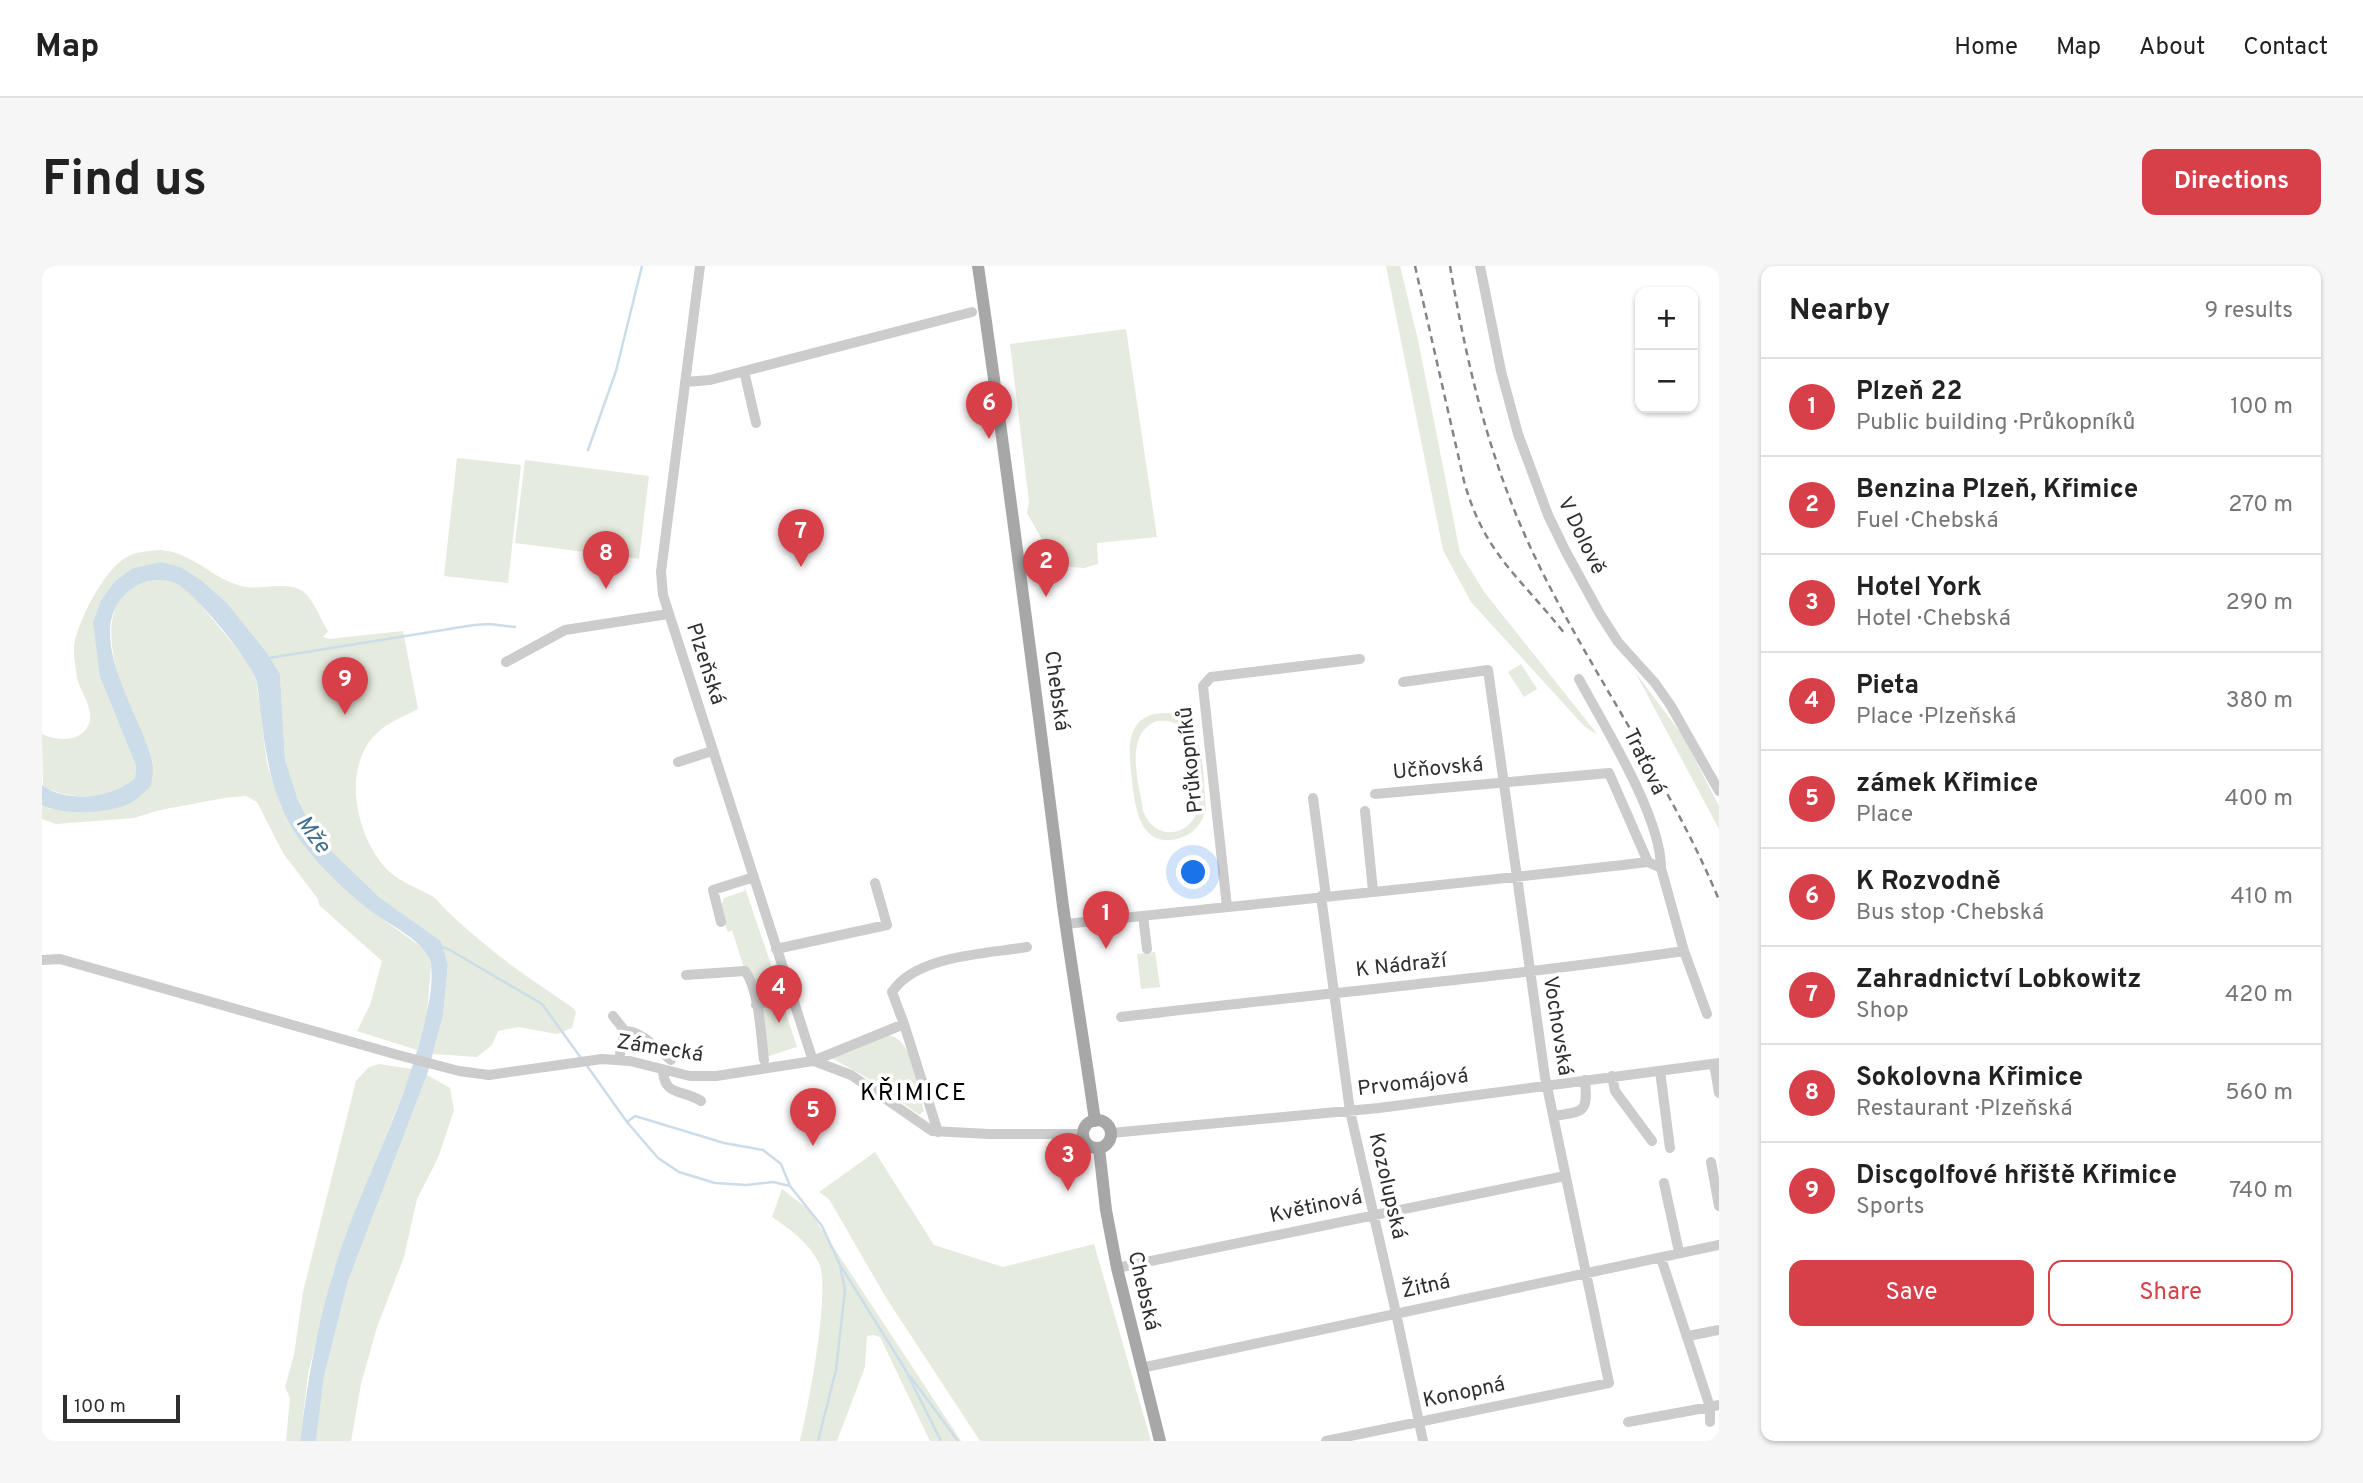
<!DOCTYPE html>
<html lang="en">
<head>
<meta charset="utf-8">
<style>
  body { margin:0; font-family:Overpass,sans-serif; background:#f6f6f6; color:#222 }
  .controls { position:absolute; right:21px; top:21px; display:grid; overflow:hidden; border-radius:14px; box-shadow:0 2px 5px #0004 }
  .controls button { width:63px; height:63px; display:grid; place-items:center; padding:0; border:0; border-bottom:2px solid #e0e0e0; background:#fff; color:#222; font:35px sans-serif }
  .scale { position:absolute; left:21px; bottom:18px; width:117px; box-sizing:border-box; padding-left:7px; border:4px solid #2f2f2f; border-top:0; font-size:19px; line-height:24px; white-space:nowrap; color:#2f2f2f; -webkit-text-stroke:5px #fff; paint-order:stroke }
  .you { position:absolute; left:1152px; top:607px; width:24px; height:24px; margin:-18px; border:5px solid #fff; border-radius:50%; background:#1a73e8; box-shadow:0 0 0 10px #1a73e833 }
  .badge { display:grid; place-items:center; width:46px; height:46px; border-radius:50%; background:#d74049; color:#fff; font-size:23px; font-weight:700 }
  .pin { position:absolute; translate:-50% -58px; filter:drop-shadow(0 2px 4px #0008) }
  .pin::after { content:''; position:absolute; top:37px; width:24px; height:21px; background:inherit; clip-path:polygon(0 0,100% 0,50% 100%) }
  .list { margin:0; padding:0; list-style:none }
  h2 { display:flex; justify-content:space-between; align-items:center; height:91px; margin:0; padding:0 28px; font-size:30px }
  h2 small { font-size:23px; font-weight:400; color:#767676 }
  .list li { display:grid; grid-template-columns:46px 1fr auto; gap:21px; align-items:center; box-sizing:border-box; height:98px; padding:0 28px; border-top:2px solid #e0e0e0 }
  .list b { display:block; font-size:26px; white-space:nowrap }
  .list p { margin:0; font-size:23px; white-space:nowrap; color:#767676 }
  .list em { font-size:23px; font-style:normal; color:#767676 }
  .actions { display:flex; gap:14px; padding:21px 28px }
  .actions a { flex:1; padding:16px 0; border:2px solid #d74049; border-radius:14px; text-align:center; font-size:24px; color:#d74049 }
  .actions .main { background:#d74049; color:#fff }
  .map { position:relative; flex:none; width:1677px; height:1175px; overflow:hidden; border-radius:14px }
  header { display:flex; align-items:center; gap:42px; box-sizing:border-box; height:98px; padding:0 35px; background:#fff; border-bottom:2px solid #e0e0e0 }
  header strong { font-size:33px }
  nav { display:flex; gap:38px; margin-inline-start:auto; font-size:24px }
  .intro { display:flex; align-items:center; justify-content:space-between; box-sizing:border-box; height:168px; padding:0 42px }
  h1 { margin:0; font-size:49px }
  .button { padding:18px 32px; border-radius:14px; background:#d74049; color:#fff; font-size:24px; font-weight:700 }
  main { display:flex; gap:42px; padding:0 42px }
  aside { flex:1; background:#fff; border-radius:14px; box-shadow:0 2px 5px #0004 }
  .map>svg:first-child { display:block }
  .green { fill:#e5ebde; fill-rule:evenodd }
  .water { fill:#ccdde9 }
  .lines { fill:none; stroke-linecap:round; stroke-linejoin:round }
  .stream { stroke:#ccdde9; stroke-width:2.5 }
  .minor { stroke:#ccc; stroke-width:10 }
  .major { stroke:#a7a7a7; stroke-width:12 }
  .rail { stroke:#848484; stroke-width:2.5; stroke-dasharray:7 5; stroke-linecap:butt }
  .labels { text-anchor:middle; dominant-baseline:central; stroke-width:7; stroke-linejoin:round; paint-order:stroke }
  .street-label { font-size:21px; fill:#2f2f2f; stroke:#fff }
  .water-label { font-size:23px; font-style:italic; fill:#436e8b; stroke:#fff }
  .quarter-label { font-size:24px; letter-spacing:2px; fill:#000; stroke:#fff }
</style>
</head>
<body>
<header>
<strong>Map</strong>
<nav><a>Home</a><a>Map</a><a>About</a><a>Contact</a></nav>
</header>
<div class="intro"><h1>Find us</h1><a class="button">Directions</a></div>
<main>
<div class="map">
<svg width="1677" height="1175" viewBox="0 0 1677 1175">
  <rect width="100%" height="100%" fill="#fff"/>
  <path class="green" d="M1344 0H1358L1376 74 1418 287 1443 327 1556 469 1542 460 1429 336 1401 284Z
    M1084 63 1115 271 1055 277 1056 298 1042 302 1015 300 985 247 987 236 968 78Z
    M415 192 479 199 466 317 402 310Z
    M483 194 607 210 597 293 473 277Z
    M120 284C153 288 169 312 199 320 218 325 240 315 259 324 271 331 278 353 286 365L281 371 287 373 361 365 376 443C363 450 346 456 335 467 300 500 313 565 341 599 354 615 372 620 390 630 395 633 400 640 405 645 418 657 431 669 445 680 472 703 503 722 531 742L534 746 530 762 515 768 476 761 456 765 450 779 435 791 391 788 401 750 406 699 399 675 337 631 274 570 256 534 243 493 238 408 184 336 159 314 139 301 89 303 72 316 59 334 58 411 94 500 93 512C70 533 28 536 1 520L0 468C14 475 39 477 47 458 53 445 38 425 35 412 34 402 31 389 32 379 37 353 61 306 83 292 93 285 108 285 120 284Z
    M118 313 133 316 148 326 206 396 214 413 225 498 239 541 326 643 385 685 389 701 385 747 375 784 315 765 328 739 340 695 277 639 276 633 241 587 215 536 204 530 182 532 118 544 92 552 14 558 0 553V539L8 543 72 542 111 497C94 456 35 346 97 318 103 315 112 315 118 313Z
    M1479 398 1495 423 1482 431 1466 406Z
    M1593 406 1641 470 1677 540V563Z
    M1127 447C1166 456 1160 510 1164 542 1161 555 1154 566 1141 571 1099 586 1093 544 1090 514 1086 483 1082 445 1127 447ZM1115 455C1131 453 1142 459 1149 474L1157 539C1151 571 1113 577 1101 545 1097 516 1081 468 1115 455Z
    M702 619 739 728 718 733 702 702 690 664 686 666 677 646 682 632 703 625Z
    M1113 686 1118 721 1099 723 1095 688Z
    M740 735 755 781 724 791 719 742Z
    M844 769C871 769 877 825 882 845L877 849 834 817 788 791Z
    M337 798 370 803 290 1010 266 1108 258 1175H244L248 1132 243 1121 252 1089 261 1026 314 815 327 801Z
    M385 809 408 822 412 844 396 892 375 933 362 991 335 1061 319 1118 309 1175H274L282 1111 306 1015Z
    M833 886 892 979 961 1001 1052 978 1109 1175H938L843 1030 787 933 777 926Z
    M740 923 767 944 919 1175H888L838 1071 831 1069 825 1070 823 1101 795 1175H758C766 1143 789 1024 777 997 767 977 748 963 730 951Z"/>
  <path class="water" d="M118 296 139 301 159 314 184 336 224 386 238 408 243 493 256 534 274 570 337 631 399 675 406 699 401 750 385 809 306 1015 282 1111 274 1175H258C265 1120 274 1064 290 1011 313 932 355 858 377 778 383 754 392 725 389 699 386 675 344 658 326 643 293 616 255 580 239 540 227 511 223 481 219 450 217 438 217 424 214 413 207 393 154 328 135 318 123 312 106 313 94 320 32 358 99 447 110 495 112 503 110 512 109 520 103 525 98 531 92 535 72 548 20 550 0 539V519C25 538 71 532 93 512L94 500 58 411 51 357 59 334 72 316 89 303Z"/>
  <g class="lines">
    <path class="stream" d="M546 184 574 105 600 0
      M227 392 432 359 448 358 473 361
      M400 681 408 684 500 738 539 792
      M543 797 585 856 616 892 637 906 673 917 704 919 731 916 748 920 780 960 798 999 803 1024 794 1104 776 1175
      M585 856 593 850 682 877 721 884 739 898 748 920
      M800 1002 863 1103 899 1175
      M868 1110 916 1175"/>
    <path class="minor" d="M658 0 619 306 621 329 771 795
      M1438 0 1459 105 1476 168 1506 249 1524 286 1558 348 1576 376 1613 417 1629 440 1677 525
      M702 105 714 157
      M643 116 668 114 930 46
      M464 396 523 364 626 348
      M636 496 670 485
      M1333 528 1567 507 1606 596 1619 602C1619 550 1562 460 1537 413
      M1271 532 1284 630
      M1323 545 1331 625
      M1619 602 1642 685 1665 748
      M1279 630 1308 845 1354 1047 1381 1175
      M1185 641 1161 420 1169 411 1318 393
      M1101 650 1105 683
      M679 656 671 624 712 611
      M1024 658C1218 637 1412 619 1606 596
      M734 683 845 659 833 617
      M0 694 18 693 356 789 417 805 447 809 560 793 588 795 648 810H674L771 795 862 758
      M644 709 703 705C717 723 719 770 722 794
      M714 739 749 729
      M571 750 583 765
      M1079 751C1266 729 1455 712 1642 685
      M583 765C600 765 616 784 629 794
      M577 793 583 765
      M772 795 809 809 890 865 947 868H1041
      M1672 798 1677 827
      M621 804C622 831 641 823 659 835
      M1618 805 1628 882
      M1570 810 1573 825 1610 875
      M1512 850C1542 845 1546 848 1543 814
      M896 866 862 758 850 726C874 689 944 688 985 681
      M1069 867 1337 842 1677 797
      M1669 896 1677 940
      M1622 917 1637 986
      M1619 992 1668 1141 1677 1139
      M1075 1002 1523 910
      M1646 1070 1677 1064
      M1099 1102 1677 979
      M1586 1156 1668 1141V1156
      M1284 1175 1567 1117 1503 811 1446 404 1361 416"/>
    <path class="major" d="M936 0C967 213 994 427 1021 640 1031 712 1043 783 1053 855
      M1041 868a14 14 0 1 1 28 0a14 14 0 1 1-28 0Z
      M1057 882 1064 944 1075 1002 1118 1175"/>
    <path class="rail" d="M1373 0 1422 215C1442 288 1479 312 1523 368
      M1408 0C1425 100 1448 197 1492 289 1548 407 1627 513 1677 634"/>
  </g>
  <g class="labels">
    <g class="street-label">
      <text transform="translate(1539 270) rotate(64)">V Dolově</text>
      <text transform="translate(663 398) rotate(72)">Plzeňská</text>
      <text transform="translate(1014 425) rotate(82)">Chebská</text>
      <text transform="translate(1149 494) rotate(-96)">Průkopníků</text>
      <text transform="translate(1602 496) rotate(64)">Traťová</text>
      <text transform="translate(1396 503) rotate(-5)">Učňovská</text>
      <text transform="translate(1359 700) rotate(-6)">K Nádraží</text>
      <text transform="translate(1515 760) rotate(81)">Vochovská</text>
      <text transform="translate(618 783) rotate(9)">Zámecká</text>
      <text transform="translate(1371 817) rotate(-7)">Prvomájová</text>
      <text transform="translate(1345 920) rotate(77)">Kozolupská</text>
      <text transform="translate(1274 941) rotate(-12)">Květinová</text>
      <text transform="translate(1384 1021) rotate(-12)">Žitná</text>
      <text transform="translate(1101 1025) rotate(77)">Chebská</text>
      <text transform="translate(1422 1127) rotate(-12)">Konopná</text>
    </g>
    <g class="water-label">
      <text transform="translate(270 569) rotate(53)">Mže</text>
    </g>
    <g class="quarter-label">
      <text x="872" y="828">KŘIMICE</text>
    </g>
  </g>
</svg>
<div class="controls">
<button>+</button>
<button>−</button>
</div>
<div class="scale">100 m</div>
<div class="you"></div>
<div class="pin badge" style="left:1064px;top:683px">1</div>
<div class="pin badge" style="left:1004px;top:331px">2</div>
<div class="pin badge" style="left:1026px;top:925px">3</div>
<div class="pin badge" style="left:737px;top:757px">4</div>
<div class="pin badge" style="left:771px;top:880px">5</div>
<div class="pin badge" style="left:947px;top:173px">6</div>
<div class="pin badge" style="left:759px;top:301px">7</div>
<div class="pin badge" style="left:564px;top:323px">8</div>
<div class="pin badge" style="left:303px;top:449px">9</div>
</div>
<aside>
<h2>Nearby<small>9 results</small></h2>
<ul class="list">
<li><span class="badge">1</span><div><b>Plzeň 22</b><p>Public building · Průkopníků</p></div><em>100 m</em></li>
<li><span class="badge">2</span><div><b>Benzina Plzeň, Křimice</b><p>Fuel · Chebská</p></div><em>270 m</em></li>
<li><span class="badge">3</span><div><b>Hotel York</b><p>Hotel · Chebská</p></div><em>290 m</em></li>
<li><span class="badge">4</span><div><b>Pieta</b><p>Place · Plzeňská</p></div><em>380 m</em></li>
<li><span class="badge">5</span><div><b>zámek Křimice</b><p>Place</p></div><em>400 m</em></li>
<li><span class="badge">6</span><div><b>K Rozvodně</b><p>Bus stop · Chebská</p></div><em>410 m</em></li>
<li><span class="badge">7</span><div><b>Zahradnictví Lobkowitz</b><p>Shop</p></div><em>420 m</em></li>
<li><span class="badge">8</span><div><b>Sokolovna Křimice</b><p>Restaurant · Plzeňská</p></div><em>560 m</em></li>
<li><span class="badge">9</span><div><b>Discgolfové hřiště Křimice</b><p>Sports</p></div><em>740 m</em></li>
</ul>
<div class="actions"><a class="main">Save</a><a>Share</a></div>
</aside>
</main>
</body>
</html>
